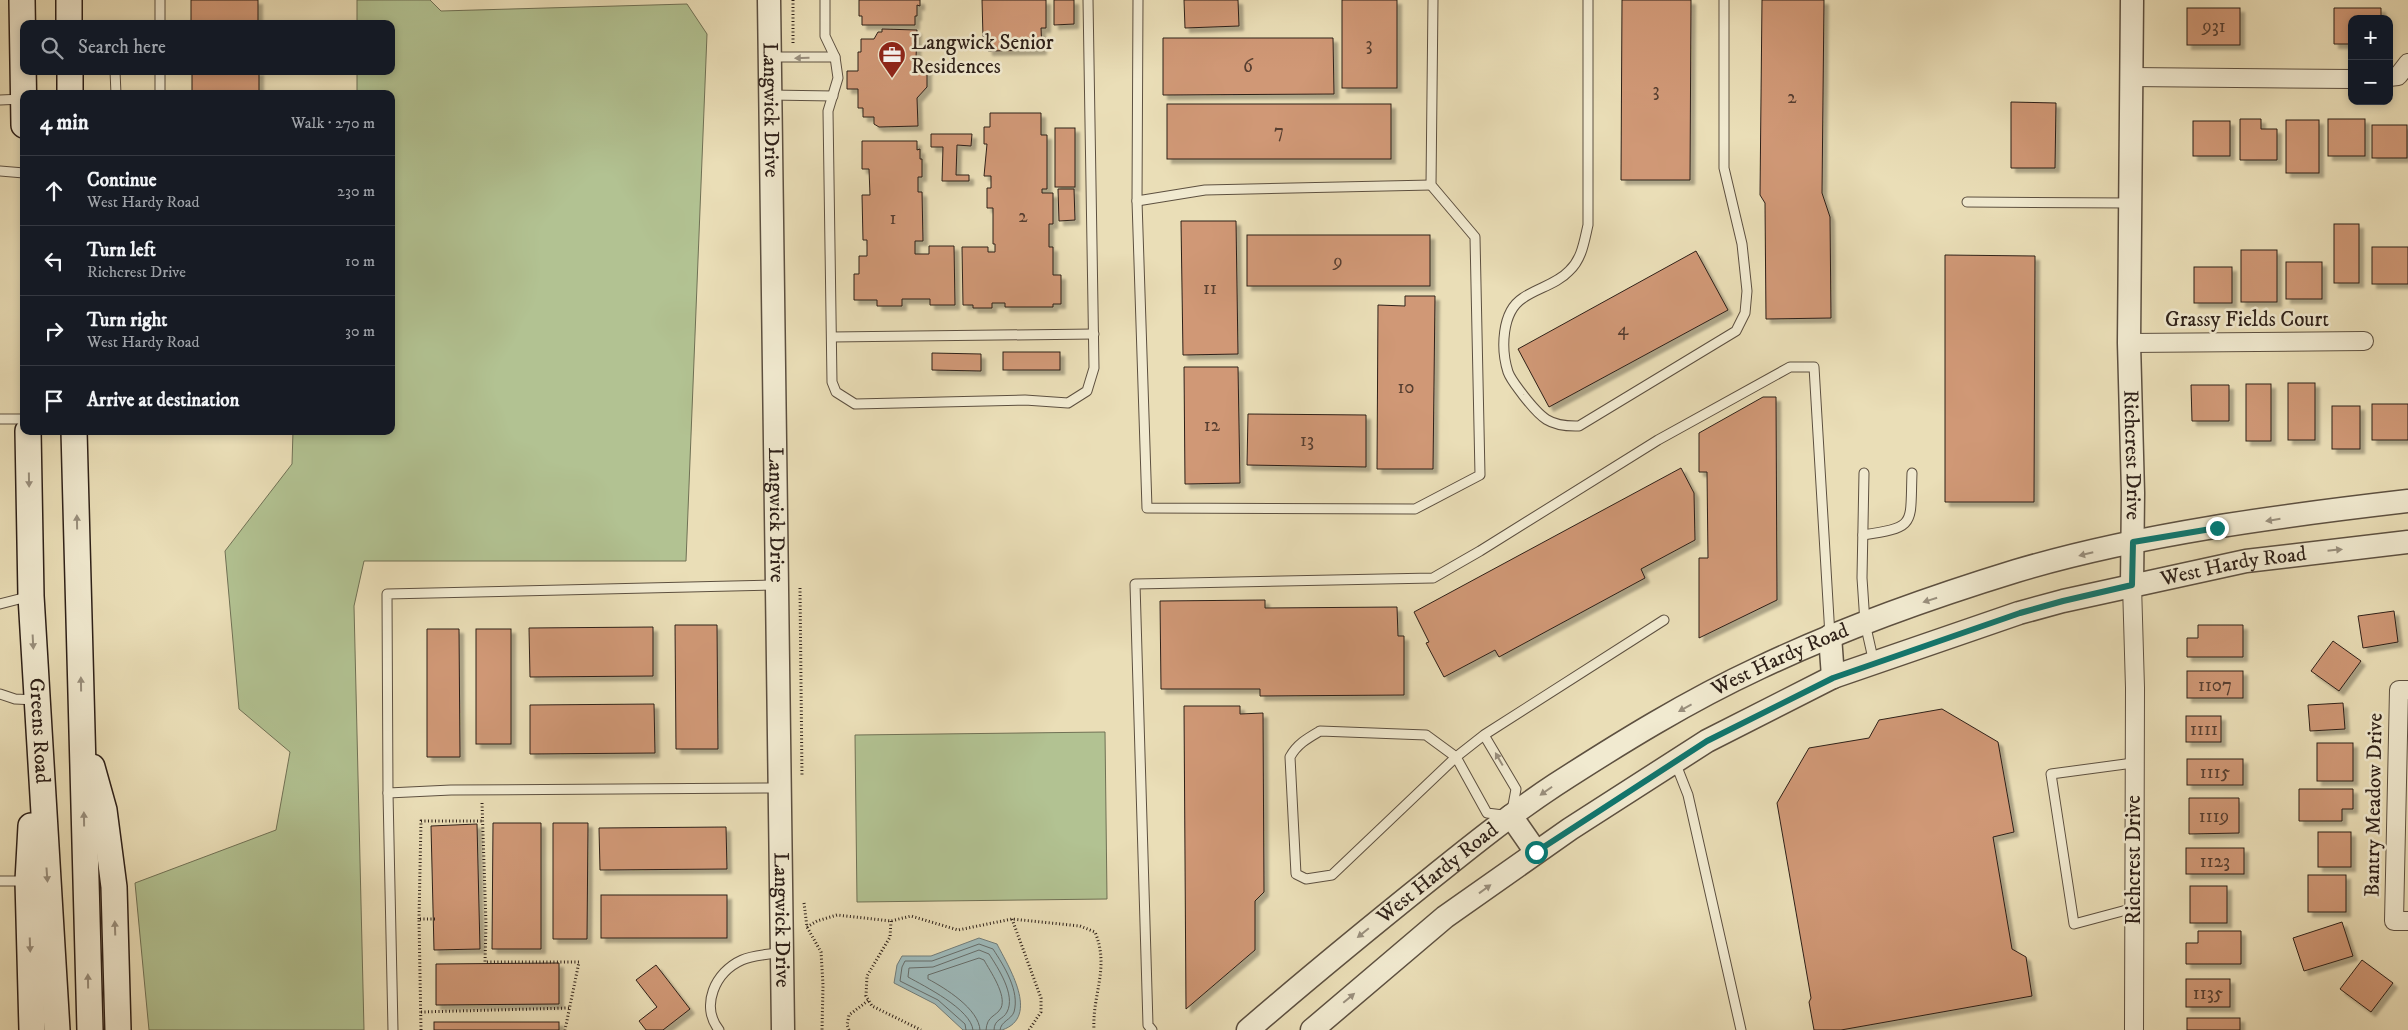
<!DOCTYPE html>
<html lang="en">
<head>
<meta charset="utf-8">
<style>
  body { margin:0; font-family:"IM FELL DW Pica",serif; background:#20242c; color:#f1f3f6 }
  .controls { position:absolute; right:15px; top:15px; display:grid; overflow:hidden; border-radius:10px; box-shadow:0 2px 8px #0003 }
  .controls button { width:45px; height:45px; display:grid; place-items:center; padding:0; border:0; border-bottom:1px solid #363941; background:#171b24; color:#f1f3f6; font:25px sans-serif }
  .stop { position:absolute; width:15px; height:15px; margin:-11px; border:4px solid #0f766e; border-radius:50%; background:#fff }
  .stop.end { background:#0f766e; border-color:#fff; box-shadow:0 1px 5px #0008 }
  .list { margin:0; padding:0; list-style:none }
  h2 { display:flex; justify-content:space-between; align-items:center; height:65px; margin:0; padding:0 20px; font-size:21px }
  h2 small { font-size:16px; font-weight:400; color:#9ea1a6 }
  .list li { display:grid; grid-template-columns:32px 1fr auto; gap:15px; align-items:center; box-sizing:border-box; height:70px; padding:0 20px; border-top:1px solid #363941 }
  .list b { display:block; font-size:19px; white-space:nowrap }
  .list p { margin:0; font-size:16px; white-space:nowrap; color:#9ea1a6 }
  .list em { font-size:16px; font-style:normal; color:#9ea1a6 }
  .icon { flex:none; width:28px; height:28px; fill:none; stroke:currentColor; stroke-width:2; stroke-linecap:round; stroke-linejoin:round }
  .map { position:relative; flex:none; width:2408px; height:1030px; overflow:hidden }
  .search { position:absolute; background:#171b24; box-shadow:0 2px 8px #0003; left:20px; top:20px; width:375px; height:55px; display:flex; align-items:center; gap:12px; box-sizing:border-box; padding:0 18px; border-radius:10px; color:#9ea1a6; font-size:19px }
  .panel { position:absolute; background:#171b24; box-shadow:0 2px 8px #0003; left:20px; top:90px; width:375px; height:345px; border-radius:10px }
  .map>svg:first-child { display:block }
  .green { fill:#b2c292; stroke:#707155 }
  .water { fill:#9db9ba; stroke:#717c79 }
  .lines { fill:none; stroke-linecap:round; stroke-linejoin:round }
  .shore { stroke:#666c69; stroke-width:1 }
  .building { fill:#d09876; stroke:#2e2018; filter:url(#shadow) }
  .service-casing { stroke:#5d5040; stroke-width:11 }
  .minor-casing { stroke:#5d5040; stroke-width:20 }
  .tertiary-casing { stroke:#5d5040; stroke-width:25 }
  .secondary-casing { stroke:#2e2018; stroke-width:28 }
  .path { stroke:#2e2018; stroke-width:3; stroke-dasharray:1 2.5; stroke-linecap:butt }
  .service { stroke:#f1ead0; stroke-width:9 }
  .minor { stroke:#f1ead0; stroke-width:18 }
  .tertiary { stroke:#f1ead0; stroke-width:22 }
  .secondary { stroke:#f1ead0; stroke-width:25 }
  .oneway { fill:#998f7d }
  .route { stroke:#0f766e; stroke-width:6 }
  .labels { text-anchor:middle; dominant-baseline:central; stroke-width:5; stroke-linejoin:round; paint-order:stroke }
  .number-label { font-size:19px; fill:#563e30 }
  .poi-label { font-size:21px; fill:#2e2018; stroke:#f1ead0; text-anchor:start }
  .street-label { font-size:21px; fill:#2e2018; stroke:#f1ead0 }
</style>
</head>
<body>
<div class="map">
<svg width="2408" height="1030" viewBox="0 0 2408 1030">
  <defs>
    <filter id="shadow"><feDropShadow dx="4.5" dy="4.5" stdDeviation="1" flood-color="#0004"/></filter>
  </defs>
  <rect width="100%" height="100%" fill="#eadeb7"/>
  <filter id="stains"><feTurbulence type="fractalNoise" baseFrequency=".004" numOctaves="4"/><feColorMatrix values="0 0 0 0 .2 0 0 0 0 .09 0 0 0 0 .02 0 0 0 .5 -.17"/></filter>
  <radialGradient id="worn" r=".72"><stop offset=".6" stop-color="#630" stop-opacity="0"/><stop offset="1" stop-color="#630" stop-opacity=".3"/></radialGradient>
  <g class="green">
    <path d="M357,0h73l11,11 246,-7 20,30 -21,527h-322l-10,45 10,424h-215l-14,-147 141,-53 14,-78 -51,-43 -14,-158 67,-87 1,-33h98v-337h-34v-23h34v-47h-34z"/>
    <path d="M1105,732l2,167 -250,3 -2,-167z"/>
  </g>
  <path class="water" d="M979,938l18,6c11,22 44,73 5,86 -10,0 -28,0 -39,0l-28,-26 -41,-21 3,-18 5,-9h29z"/>
  <g class="lines">
    <g class="shore">
      <path d="M966,1030l-1,-6 -27,-24 -38,-19 2,-14 3,-6h27l47,-17 14,5c11,17 27,42 21,63 -3,8 -13,9 -14,18"/>
      <path d="M973,1030c-2,-21 -49,-44 -65,-53l1,-9 24,-1 46,-17 10,4c9,14 27,41 18,58 -4,8 -13,7 -13,18"/>
      <path d="M980,1030c-1,-21 -35,-42 -52,-51v-4l51,-17 5,2c6,11 23,35 17,48 -5,9 -14,7 -15,22"/>
    </g>
  </g>
  <g class="building">
    <rect x="191" y="0" width="67" height="24"/>
    <path d="M859,0h61v6l-3,-1v11h-2v9h-53v-9h-3z"/>
    <path d="M982,0h64v28h-5l1,22 -54,1 -1,-14h-4z"/>
    <path d="M1054,0h20v24l-20,1z"/>
    <path d="M1184,0h54l1,26 -54,2z"/>
    <rect x="1342" y="0" width="55" height="88"/>
    <path d="M1622,0h69l-1,180h-69z"/>
    <path d="M1762,0h62l-2,193 8,24 1,101 -65,1 -1,-116 -5,-8z"/>
    <rect x="2187" y="8" width="53" height="37"/>
    <path d="M2334,8h47v11h-29v25h-18z"/>
    <path d="M882,29l35,1 -1,29 11,8v20l-10,11 1,28 -39,1 -5,-3v-7h-11v-9h-5v-19h-11v-18h11v-19h3v-13h13l4,-7h4z"/>
    <path d="M1163,38h170l1,56 -171,1z"/>
    <rect x="192" y="71" width="67" height="21"/>
    <path d="M2011,102l45,1 -1,65h-44z"/>
    <rect x="1167" y="104" width="224" height="55"/>
    <path d="M990,113h51v22h6v54h-5v4h11v31h-4v23h4v28h8v29h-8v3h-48v-4h-13v5h-19v-3h-10l-1,-58h26v5h7v-8h-2v-36h-6v-20h4v-12h-7l3,-32h-3v-17h6z"/>
    <path d="M2240,119h21v10h16v31h-37z"/>
    <rect x="2328" y="119" width="37" height="37"/>
    <rect x="2286" y="120" width="33" height="53"/>
    <rect x="2193" y="121" width="37" height="35"/>
    <rect x="2372" y="125" width="35" height="33"/>
    <rect x="1055" y="128" width="20" height="59"/>
    <path d="M931,134h41l-1,12 -14,-1 -1,30h13v6h-27l1,-34h-12z"/>
    <path d="M862,141h55v9l3,-1v10h2v18h-4v15h4l1,49h-8v13h14v-8h25l1,59h-25v-6h-28v7h-25v-6h-23v-26h5v-18h8v-16h-4l-1,-45h8l-1,-26h-7z"/>
    <path d="M1058,189h16l1,31 -16,1z"/>
    <path d="M1181,221h55l2,133 -55,1z"/>
    <rect x="2334" y="224" width="25" height="59"/>
    <rect x="1247" y="235" width="183" height="51"/>
    <rect x="2372" y="247" width="36" height="37"/>
    <rect x="2241" y="250" width="36" height="52"/>
    <path d="M1696,251l32,59 -179,97 -31,-58z"/>
    <path d="M1945,255l90,1 -1,246h-89z"/>
    <rect x="2286" y="262" width="36" height="37"/>
    <rect x="2194" y="267" width="38" height="36"/>
    <path d="M1405,296h30l-2,173h-56l1,-164 27,1z"/>
    <rect x="1003" y="352" width="57" height="18"/>
    <path d="M932,353l49,1v17l-49,-1z"/>
    <path d="M1184,367h54l2,116 -55,1z"/>
    <rect x="2288" y="383" width="27" height="57"/>
    <rect x="2246" y="384" width="25" height="57"/>
    <path d="M2191,385h38v36h-37z"/>
    <path d="M1763,397h13l1,203 -78,38v-80h9l-1,-86h-8v-39z"/>
    <rect x="2372" y="404" width="36" height="36"/>
    <rect x="2332" y="406" width="28" height="43"/>
    <path d="M1248,414l118,1v52l-119,-2z"/>
    <path d="M1681,468l13,25 1,47 -54,29 4,9 -146,79 -4,-7 -51,27 -18,-34 3,-1 -15,-30z"/>
    <path d="M1265,600v8l132,-1 1,29h6v59l-144,1v-7h-99l-1,-88z"/>
    <path d="M2394,611l4,31 -35,6 -5,-32z"/>
    <path d="M675,625h42l1,124h-42z"/>
    <path d="M2198,625h45v32h-56v-19h11z"/>
    <path d="M653,627v49l-123,1 -1,-49z"/>
    <path d="M427,629h32l1,128h-33z"/>
    <rect x="476" y="629" width="35" height="115"/>
    <path d="M2333,641l28,20 -22,30 -28,-20z"/>
    <rect x="2187" y="671" width="56" height="27"/>
    <path d="M2343,703l2,26 -35,2 -2,-26z"/>
    <path d="M654,704l1,49 -125,1v-49z"/>
    <path d="M1184,706h56v8l23,-1 1,179 -9,9v49l-69,59z"/>
    <path d="M1942,709l56,33 16,90 -21,5 19,112 14,8 6,39 -191,34h-27l-5,-28 2,-4 -34,-195 32,-55 60,-10 10,-18z"/>
    <rect x="2186" y="716" width="35" height="26"/>
    <rect x="2317" y="743" width="36" height="38"/>
    <rect x="2187" y="759" width="56" height="26"/>
    <path d="M2299,789h54v20h-11v12h-43z"/>
    <path d="M2189,798h50v35l-50,1z"/>
    <path d="M493,823h48v126h-49z"/>
    <path d="M553,823h35l-1,116h-34z"/>
    <path d="M477,824l3,125 -46,1 -3,-124z"/>
    <path d="M726,827l1,42 -127,1 -1,-42z"/>
    <rect x="2318" y="832" width="33" height="35"/>
    <rect x="2186" y="848" width="58" height="26"/>
    <rect x="2308" y="875" width="38" height="37"/>
    <rect x="2190" y="886" width="37" height="37"/>
    <rect x="601" y="895" width="126" height="43"/>
    <path d="M2342,922l11,34 -49,15 -11,-33z"/>
    <path d="M2198,931h43v33h-55v-21h12z"/>
    <path d="M2362,960l31,23 -22,29 -31,-23z"/>
    <path d="M559,963v41l-123,1v-41z"/>
    <path d="M656,965l34,44 -27,21h-17l-7,-9 18,-14 -21,-27z"/>
    <rect x="2186" y="979" width="44" height="28"/>
    <rect x="2187" y="1018" width="53" height="12"/>
    <rect x="434" y="1022" width="125" height="8"/>
  </g>
  <g class="lines">
    <defs>
      <g id="service">
        <path d="M825,0v36l10,21 3,21 -10,33 4,271 4,10 19,12 170,-4 43,3 19,-12 7,-23 -6,-368"/>
        <path d="M1138,0l-1,201 10,307 268,1 65,-34 -5,-238 -44,-52 2,-185"/>
        <path d="M1588,0v225c-4,17 -6,34 -19,46 -12,13 -32,17 -46,27 -22,14 -22,52 -15,74 3,8 10,16 15,23 18,23 26,32 56,31l157,-95 9,-18 2,-22 -5,-47 -18,-76v-168"/>
        <path d="M160,24v-24"/>
        <path d="M770,57h65"/>
        <path d="M115,71l1,23"/>
        <path d="M160,94v-23"/>
        <path d="M770,95l63,1"/>
        <path d="M0,100l23,-1"/>
        <path d="M0,171l24,2"/>
        <path d="M1137,201l68,-11 226,-5"/>
        <path d="M1967,202l162,1"/>
        <path d="M832,337l262,-3"/>
        <path d="M0,419h24"/>
        <path d="M1864,473l-2,105 3,45 9,40"/>
        <path d="M1863,535c54,-8 47,-10 49,-62"/>
        <path d="M0,604l31,-8"/>
        <path d="M0,694l15,5 21,1"/>
        <path d="M1484,735l32,54 -5,27 -24,-3 -31,-56 -30,-22 -106,-4c-12,7 -23,13 -30,26l6,117 10,5 26,-4 124,-118 28,-22 180,-115"/>
        <path d="M1675,762l13,33 53,235"/>
        <path d="M2133,763l-82,11 23,150 60,-16"/>
        <path d="M388,793l63,-3 329,-2"/>
        <path d="M0,881h27"/>
        <path d="M393,1030l-5,-237 -1,-199 391,-9"/>
        <path d="M719,1030c-19,-24 -4,-58 23,-70 11,-5 26,-5 38,-8"/>
        <path d="M1152,1030l-4,-5 -13,-441 298,-6 47,-27 178,-111 132,-73h24l16,269"/>
      </g>
      <g id="minor">
        <path d="M2131,77l221,2"/>
        <path d="M2389,77l9,-1 10,-13"/>
        <path d="M2129,343l235,-2"/>
        <path d="M2132,585l3,103 -1,342"/>
        <path d="M2408,690h-9l-5,231h14"/>
      </g>
      <g id="tertiary">
        <path id="s1" d="M769,0l14,1030"/>
        <path id="s2" d="M2132,0l-3,343 4,150 -1,92"/>
        <path d="M1830,636l3,41"/>
        <path d="M1511,816l25,36"/>
        <path id="s3" d="M1248,1030c59,-51 120,-101 181,-150 41,-33 82,-66 126,-95 65,-42 133,-84 204,-117 82,-39 169,-70 257,-97 124,-37 263,-55 392,-70"/>
        <path id="s4" d="M1312,1030l133,-113 125,-88 137,-88 126,-64 186,-64 44,-12 183,-40 162,-19"/>
      </g>
      <g id="secondary">
        <path d="M22,0l2,125"/>
        <path d="M69,0v24"/>
        <path d="M70,71v23"/>
        <path id="s5" d="M28,431l3,165 26,434"/>
        <path d="M74,431l16,599"/>
        <path d="M92,767l12,43 10,77 4,143"/>
        <path d="M31,826l-3,55 4,149"/>
      </g>
    </defs>
    <use href="#service" class="service-casing"/>
    <use href="#minor" class="minor-casing"/>
    <use href="#tertiary" class="tertiary-casing"/>
    <use href="#secondary" class="secondary-casing"/>
    <g class="path">
      <path d="M793,0v44"/>
      <path d="M800,588l2,189"/>
      <path d="M482,803l4,121 -1,38h94l-14,68"/>
      <path d="M804,903l3,24 14,25 2,33 -1,45"/>
      <path d="M419,919l2,-98h62"/>
      <path d="M1012,919l29,79v14l-12,18"/>
      <path d="M891,921l-1,16 -23,39 -1,20 6,10 49,24"/>
      <path d="M807,927l10,-6 20,-6 54,6 20,-5 47,14 54,-11 68,7 15,6c15,36 -3,62 -1,98"/>
      <path d="M421,1012l148,-4"/>
      <path d="M421,1030l-2,-111h16"/>
      <path d="M849,1030l-2,-5 2,-10 20,-15"/>
    </g>
    <use href="#service" class="service"/>
    <use href="#minor" class="minor"/>
    <use href="#tertiary" class="tertiary"/>
    <use href="#secondary" class="secondary"/>
  </g>
  <defs><path id="oneway-solid" d="M-6-.8H1V-3.2L6.5 0L1 3.2V.8H-6Z" transform="scale(1.25)"/></defs>
  <g class="oneway">
    <use href="#oneway-solid" transform="translate(802 58) rotate(179)"/>
    <use href="#oneway-solid" transform="translate(29 480) rotate(89)"/>
    <use href="#oneway-solid" transform="translate(2273 520) rotate(171)"/>
    <use href="#oneway-solid" transform="translate(77 522) rotate(-91)"/>
    <use href="#oneway-solid" transform="translate(2335 550) rotate(-6)"/>
    <use href="#oneway-solid" transform="translate(2086 554) rotate(166)"/>
    <use href="#oneway-solid" transform="translate(1930 600) rotate(162)"/>
    <use href="#oneway-solid" transform="translate(33 642) rotate(87)"/>
    <use href="#oneway-solid" transform="translate(81 684) rotate(-91)"/>
    <use href="#oneway-solid" transform="translate(1685 708) rotate(151)"/>
    <use href="#oneway-solid" transform="translate(1499 759) rotate(-120)"/>
    <use href="#oneway-solid" transform="translate(1546 791) rotate(145)"/>
    <use href="#oneway-solid" transform="translate(84 819) rotate(-91)"/>
    <use href="#oneway-solid" transform="translate(47 875) rotate(86)"/>
    <use href="#oneway-solid" transform="translate(1485 889) rotate(-36)"/>
    <use href="#oneway-solid" transform="translate(115 928) rotate(-92)"/>
    <use href="#oneway-solid" transform="translate(1363 933) rotate(141)"/>
    <use href="#oneway-solid" transform="translate(30 945) rotate(88)"/>
    <use href="#oneway-solid" transform="translate(88 981) rotate(-91)"/>
    <use href="#oneway-solid" transform="translate(1349 998) rotate(-40)"/>
  </g>
  <g class="lines">
    <path class="route" d="M1536,852l171,-111 126,-63 187,-65 43,-12 69,-16 1,-43 84,-14"/>
  </g>
  <defs>
    <symbol id="office-pin" viewBox="-11 -11 22 30"><path d="M0 17L-7.5 6A9.5 9.5 0 1 1 7.5 6Z" fill="#8f2418" stroke="#f1ead0"/><path d="M-6-3h4V-5.5h4V-3h4V5H-6ZM-1-4.5V-3h2v-1.5ZM-6 0V1H6V0Z" fill="#fff"/></symbol>
  </defs>
  <g fill-rule="evenodd">
    <use href="#office-pin" x="876" y="39" width="32" height="43"/>
  </g>
  <g class="labels">
    <g class="number-label">
      <text x="2214" y="26">931</text>
      <text x="1369" y="44">3</text>
      <text x="1248" y="66">6</text>
      <text x="1656" y="90">3</text>
      <text x="1792" y="97">2</text>
      <text x="1279" y="131">7</text>
      <text x="1023" y="216">2</text>
      <text x="893" y="218">1</text>
      <text x="1338" y="261">9</text>
      <text x="1210" y="288">11</text>
      <text x="1623" y="329">4</text>
      <text x="1406" y="387">10</text>
      <text x="1212" y="425">12</text>
      <text x="1307" y="440">13</text>
      <text x="2215" y="685">1107</text>
      <text x="2204" y="729">1111</text>
      <text x="2215" y="772">1115</text>
      <text x="2214" y="816">1119</text>
      <text x="2215" y="861">1123</text>
      <text x="2208" y="993">1135</text>
    </g>
    <g class="poi-label">
      <text x="911" y="43">Langwick Senior<tspan x="911" dy="24">Residences</tspan></text>
    </g>
    <g class="street-label">
      <text stroke="none"><textPath href="#s1" startOffset="110">Langwick Drive</textPath></text>
      <text x="2247" y="320">Grassy Fields Court</text>
      <text stroke="none"><textPath href="#s2" startOffset="455">Richcrest Drive</textPath></text>
      <text stroke="none"><textPath href="#s1" startOffset="515">Langwick Drive</textPath></text>
      <text stroke="none"><textPath href="#s4" startOffset="1048">West Hardy Road</textPath></text>
      <text stroke="none"><textPath href="#s3" startOffset="651">West Hardy Road</textPath></text>
      <text stroke="none"><textPath href="#s5" startOffset="300">Greens Road</textPath></text>
      <text transform="translate(2374 805) rotate(-89)">Bantry Meadow Drive</text>
      <text transform="translate(2134 860) rotate(-90)">Richcrest Drive</text>
      <text stroke="none"><textPath href="#s3" startOffset="246">West Hardy Road</textPath></text>
      <text stroke="none"><textPath href="#s1" startOffset="920">Langwick Drive</textPath></text>
    </g>
  </g>
  <rect width="100%" height="100%" filter="url(#stains)"/>
  <rect width="100%" height="100%" fill="url(#worn)"/>
</svg>
<div class="controls">
<button>+</button>
<button>−</button>
</div>
<div class="stop" style="left:1536px;top:852px"></div>
<div class="stop end" style="left:2217px;top:528px"></div>
<div class="search"><svg class="icon" aria-label="search" viewBox="0 0 24 24"><circle cx="10" cy="10" r="6"/><path d="M15 15l6 6"/></svg>Search here</div>
<section class="panel">
<h2>4 min<small>Walk · 270 m</small></h2>
<ul class="list">
<li><svg class="icon" aria-label="ahead" viewBox="0 0 24 24"><path d="M12 20V5M6 11l6-6 6 6"/></svg><div><b>Continue</b><p>West Hardy Road</p></div><em>230 m</em></li>
<li><svg class="icon" aria-label="left" viewBox="0 0 24 24"><path d="M17 20v-9H6M10 6l-5 5 5 5"/></svg><div><b>Turn left</b><p>Richcrest Drive</p></div><em>10 m</em></li>
<li><svg class="icon" aria-label="right" viewBox="0 0 24 24"><path d="M7 20v-9h11M14 6l5 5-5 5"/></svg><div><b>Turn right</b><p>West Hardy Road</p></div><em>30 m</em></li>
<li><svg class="icon" aria-label="arrive" viewBox="0 0 24 24"><path d="M6 21V4h12l-3 4 3 4H6"/></svg><div><b>Arrive at destination</b></div></li>
</ul>
</section>
</div>
</body>
</html>
